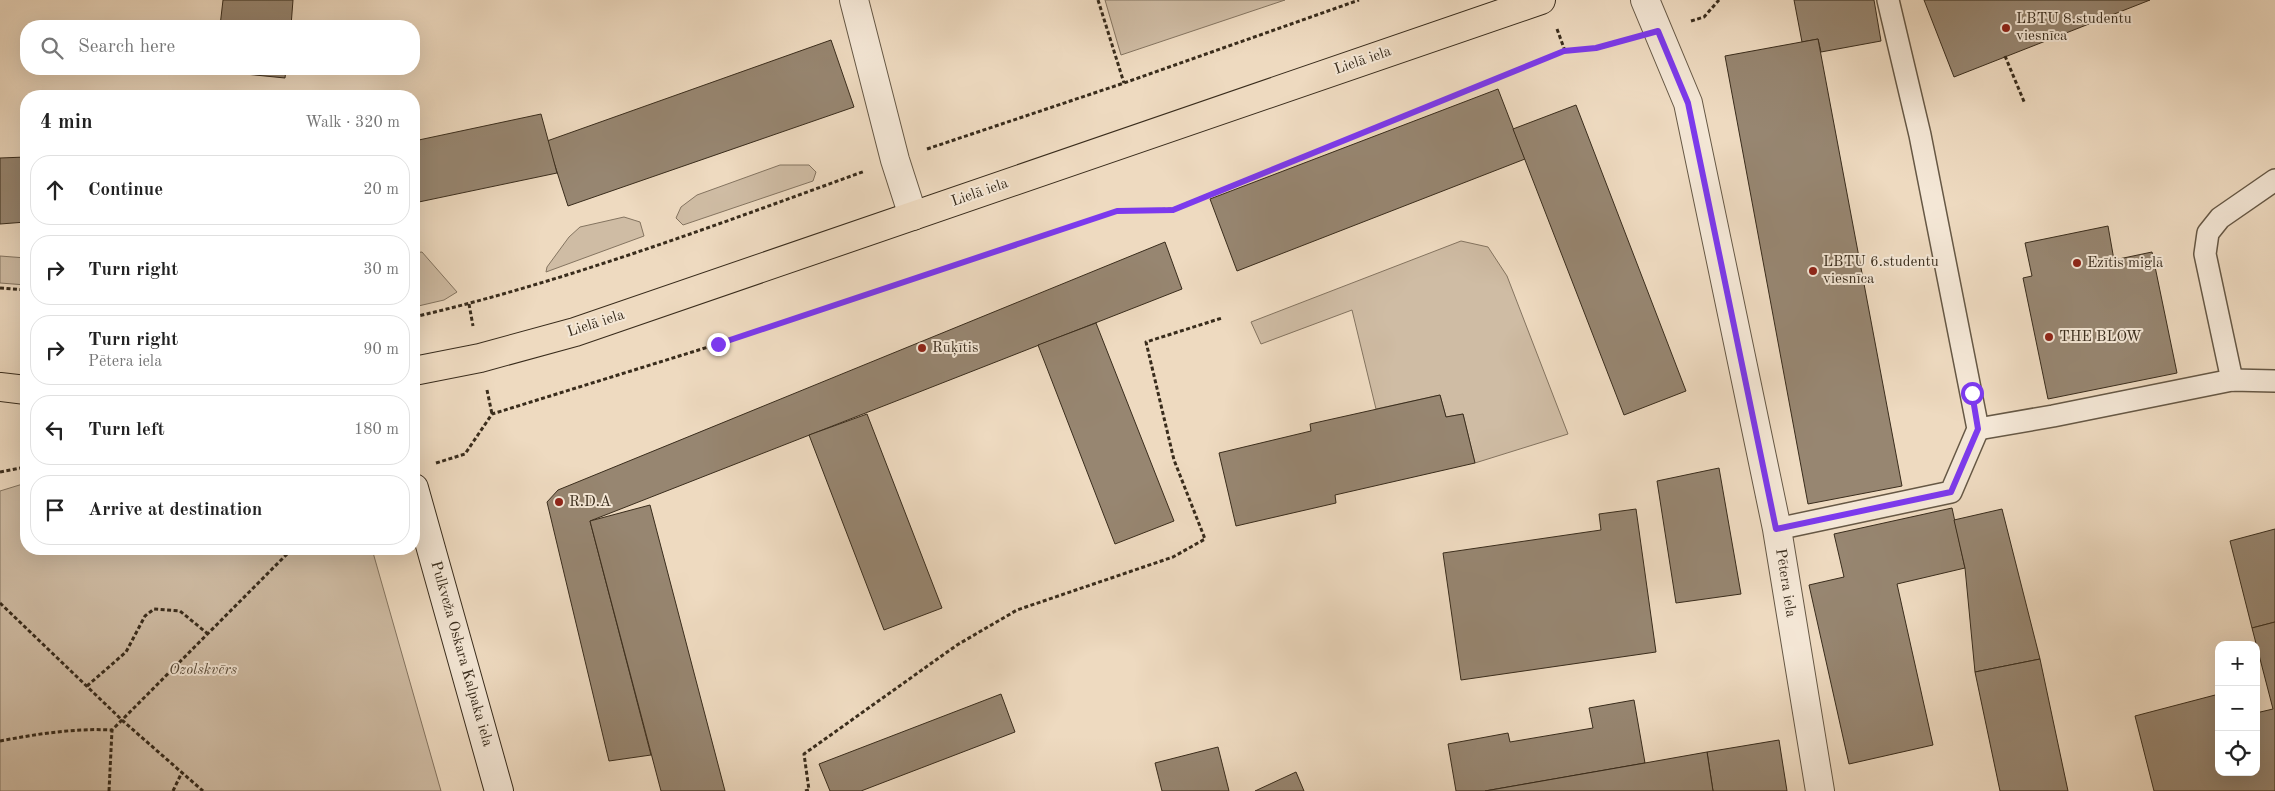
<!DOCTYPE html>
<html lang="en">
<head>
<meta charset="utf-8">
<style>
  body { margin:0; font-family:"Old Standard TT",serif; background:#f2f2f2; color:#222 }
  .controls { position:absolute; right:15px; bottom:15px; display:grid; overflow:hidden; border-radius:10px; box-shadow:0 5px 20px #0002 }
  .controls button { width:45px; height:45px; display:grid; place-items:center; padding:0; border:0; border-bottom:1px solid #e0e0e0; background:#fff; color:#222; font:25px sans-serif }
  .stop { position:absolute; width:15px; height:15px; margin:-11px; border:4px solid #7c3aed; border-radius:50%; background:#fff }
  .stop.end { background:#7c3aed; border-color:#fff; box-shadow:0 1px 5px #0008 }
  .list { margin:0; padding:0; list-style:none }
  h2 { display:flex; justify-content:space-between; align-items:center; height:65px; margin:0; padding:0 20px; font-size:21px }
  h2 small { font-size:16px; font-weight:400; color:#767676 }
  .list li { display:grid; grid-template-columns:32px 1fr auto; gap:15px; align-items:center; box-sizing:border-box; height:70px; margin:0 10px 10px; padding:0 10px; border:1px solid #e0e0e0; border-radius:20px }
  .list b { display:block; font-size:19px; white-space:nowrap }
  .list p { margin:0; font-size:16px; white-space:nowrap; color:#767676 }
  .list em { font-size:16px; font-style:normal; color:#767676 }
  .icon { flex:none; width:28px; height:28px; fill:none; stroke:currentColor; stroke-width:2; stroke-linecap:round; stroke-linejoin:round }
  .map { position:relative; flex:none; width:2275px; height:791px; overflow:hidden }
  .search { position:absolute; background:#fff; box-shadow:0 5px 20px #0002; left:20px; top:20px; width:400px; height:55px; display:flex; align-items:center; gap:12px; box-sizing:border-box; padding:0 18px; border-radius:20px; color:#767676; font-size:19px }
  .panel { position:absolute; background:#fff; box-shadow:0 5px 20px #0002; left:20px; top:90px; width:400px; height:465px; border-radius:20px }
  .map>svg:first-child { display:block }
  .green { fill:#cfbca4; stroke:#847460 }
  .building { fill:#978671; stroke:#392c1c }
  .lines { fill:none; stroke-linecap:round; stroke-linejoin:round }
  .lane-casing { stroke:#665845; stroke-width:24 }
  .street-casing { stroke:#665845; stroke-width:30 }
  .secondary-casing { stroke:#392c1c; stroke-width:30 }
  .primary-casing { stroke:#392c1c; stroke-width:30 }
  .path { stroke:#392c1c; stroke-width:3; stroke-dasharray:4 2.5; stroke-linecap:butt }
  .lane { stroke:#f4e7d6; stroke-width:21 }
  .street { stroke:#f4e7d6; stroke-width:28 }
  .secondary { stroke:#f4e7d6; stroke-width:28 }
  .primary { stroke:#eedac0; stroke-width:28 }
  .route { stroke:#7c3aed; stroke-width:6 }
  .poi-dot { fill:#8f2418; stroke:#f4e7d6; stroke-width:2 }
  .labels { text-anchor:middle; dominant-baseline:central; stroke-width:4; stroke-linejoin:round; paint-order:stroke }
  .poi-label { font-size:15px; fill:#392c1c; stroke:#f4e7d6; text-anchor:start }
  .street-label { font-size:15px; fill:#392c1c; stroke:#f4e7d6 }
  .park-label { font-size:15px; font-style:italic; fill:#574937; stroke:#f4e7d6 }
</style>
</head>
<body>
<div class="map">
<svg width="2275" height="791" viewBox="0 0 2275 791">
  <rect width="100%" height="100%" fill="#eedac0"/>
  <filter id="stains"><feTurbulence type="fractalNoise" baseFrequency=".004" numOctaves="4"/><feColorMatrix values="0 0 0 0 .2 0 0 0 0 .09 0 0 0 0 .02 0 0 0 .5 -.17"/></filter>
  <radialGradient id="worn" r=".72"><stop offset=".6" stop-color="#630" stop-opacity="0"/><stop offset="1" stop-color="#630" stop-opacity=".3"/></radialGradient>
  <g class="green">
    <path d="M1105,0h180l-164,55z"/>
    <path d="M780,165h29l7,7 -3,9 -130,44 -7,-7 5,-11 16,-12z"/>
    <path d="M624,217l16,5 4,14 -98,36 1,-5 22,-30 11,-10z"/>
    <path d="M1461,241l27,6 19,29 61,158 -93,29 -12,-49 -17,3 -6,-22 -64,14 -24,-99 -91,34 -10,-22z"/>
    <path d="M422,252l35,40 -13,8 -30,7v-54z"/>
    <path d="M0,256l26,2v27l-26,-2z"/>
    <path d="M26,483v66h346l69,242h-441v-300z"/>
  </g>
  <g class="building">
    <path d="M223,0h70l-2,26h-71z"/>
    <path d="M1794,0h80l7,41 -60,11 -3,-13 -16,3z"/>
    <path d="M1924,0h226l-196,77z"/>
    <path d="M1818,39l84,447 -94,18 -83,-448z"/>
    <path d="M831,40l23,67 -286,99 -21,-65z"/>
    <path d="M215,69h71l-1,9 -70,-7z"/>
    <path d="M1498,89l27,70 -288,112 -27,-72z"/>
    <path d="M1576,105l110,286 -62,24 -111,-286z"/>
    <path d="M541,114l16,59 -143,30v-62z"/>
    <path d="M26,157v65l-26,2v-66z"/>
    <path d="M2108,226l6,34 38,-8 25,121 -129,26 -25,-121 9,-2 -7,-33z"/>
    <path d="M1165,242l17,47 -592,232 61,234 -42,6 -62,-259 11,-12z"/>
    <path d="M1096,323l78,198 -59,23 -77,-199z"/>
    <path d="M1440,395l6,22 17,-3 12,49 -140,32 1,8 -100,23 -17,-73 92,-22 -1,-7z"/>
    <path d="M867,414l75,194 -58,22 -75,-195z"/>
    <path d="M1719,468l22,126 -65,9 -19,-122z"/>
    <path d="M650,505l75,286h-64l-71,-270z"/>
    <path d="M1952,508l13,60 -68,16 36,161 -84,19 -40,-179 35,-8 -10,-43z"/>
    <path d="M1636,509l20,143 -195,28 -18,-127 158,-23 -2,-16z"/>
    <path d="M2002,509l38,150 -65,13 -10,-104 -11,-48z"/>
    <path d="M2275,529v93l-23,6 -22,-87z"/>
    <path d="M2275,622v169h-121l-19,-75 84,-22v78h37v-59l17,-4 -21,-81z"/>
    <path d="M2040,659l28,132h-68l-25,-119z"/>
    <path d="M1001,694l14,38 -154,59h-31l-11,-27z"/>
    <path d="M1634,700l11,63 -160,28h-29l-8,-47 60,-11 2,9 83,-14 -4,-20z"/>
    <path d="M1779,740l8,51h-74l-6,-39z"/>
    <path d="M1218,747l11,44h-67l-7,-28z"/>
    <path d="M1707,752l6,39h-228l160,-28z"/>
    <path d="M1296,772l8,19h-49z"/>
  </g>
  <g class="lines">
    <defs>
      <g id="lane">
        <path d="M2232,380l-27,-126 3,-21 12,-15 55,-38"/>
        <path d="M1978,429l75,-13 179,-36 43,1"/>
        <path d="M1777,529l174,-37 27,-63 -58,-294 -32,-135"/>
      </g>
      <g id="street">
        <path d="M854,0l41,160 18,56"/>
        <path d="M1645,0l43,103 89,426 43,262"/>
      </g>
      <path id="secondary" d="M414,488l85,303"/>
      <g id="primary">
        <path d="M414,371l66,-13 95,-26 966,-332"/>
        <path d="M0,387l26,3"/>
      </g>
    </defs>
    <use href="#lane" class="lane-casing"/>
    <use href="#street" class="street-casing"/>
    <use href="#secondary" class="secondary-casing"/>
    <use href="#primary" class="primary-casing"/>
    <g class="path">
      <path d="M1098,0l26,83"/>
      <path d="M1691,21l13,-4 15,-17"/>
      <path d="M1557,29l8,22"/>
      <path d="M2005,56l20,48"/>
      <path d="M927,149l197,-66 235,-83"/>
      <path d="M0,288l26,2"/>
      <path d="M469,304l4,22"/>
      <path d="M414,317c154,-36 302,-92 451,-146"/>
      <path d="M487,390l5,24"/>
      <path d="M436,463l29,-9 27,-40 226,-70 399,-133 56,-2 392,-158 31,-3 29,-8"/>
      <path d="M0,472l26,-5"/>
      <path d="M0,603l123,118 80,70"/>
      <path d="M87,686l39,-34 19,-36 9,-7 26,2 28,23"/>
      <path d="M0,741c37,-7 74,-13 112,-11"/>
      <path d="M109,791l3,-61 180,-181"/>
      <path d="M173,791l9,-19"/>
      <path d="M805,791l4,-1 -5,-36 153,-109 60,-35 156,-53 32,-18 -31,-79 -28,-118 76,-24"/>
    </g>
    <use href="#lane" class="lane"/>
    <use href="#street" class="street"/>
    <use href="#secondary" class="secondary"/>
    <use href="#primary" class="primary"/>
  </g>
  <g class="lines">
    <path class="route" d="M718,344l399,-133 56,-1 391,-159 32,-3 62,-17 30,72 88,426 175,-37 27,-63 -6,-36"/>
  </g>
  <g class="poi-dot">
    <circle cx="2006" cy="28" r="5"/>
    <circle cx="2077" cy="263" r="5"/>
    <circle cx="1813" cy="271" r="5"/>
    <circle cx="2049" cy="337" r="5"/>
    <circle cx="922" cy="348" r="5"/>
    <circle cx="559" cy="502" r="5"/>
  </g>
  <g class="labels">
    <g class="poi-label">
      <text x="2016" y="19">LBTU 8.studentu<tspan x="2016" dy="17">viesnīca</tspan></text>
      <text x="1823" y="262">LBTU 6.studentu<tspan x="1823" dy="17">viesnīca</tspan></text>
      <text x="2087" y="263">Ezītis miglā</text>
      <text x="2059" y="337">THE BLOW</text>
      <text x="932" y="348">Rūķītis</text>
      <text x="569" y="502">R.D.A</text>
    </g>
    <g class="street-label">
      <text transform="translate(1363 61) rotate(-19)">Lielā iela</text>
      <text transform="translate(980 193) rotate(-19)">Lielā iela</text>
      <text transform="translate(596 324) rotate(-18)">Lielā iela</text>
      <text transform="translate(1785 583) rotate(81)">Pētera iela</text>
      <text transform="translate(461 654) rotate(74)">Pulkveža Oskara Kalpaka iela</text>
    </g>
    <g class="park-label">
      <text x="203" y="670">Ozolskvērs</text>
    </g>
  </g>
  <rect width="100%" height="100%" filter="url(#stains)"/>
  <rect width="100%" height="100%" fill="url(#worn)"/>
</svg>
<div class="controls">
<button>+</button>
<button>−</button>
<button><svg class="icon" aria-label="locate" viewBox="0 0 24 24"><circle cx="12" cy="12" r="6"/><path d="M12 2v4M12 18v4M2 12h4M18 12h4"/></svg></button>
</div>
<div class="stop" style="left:1972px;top:393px"></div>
<div class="stop end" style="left:718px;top:344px"></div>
<div class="search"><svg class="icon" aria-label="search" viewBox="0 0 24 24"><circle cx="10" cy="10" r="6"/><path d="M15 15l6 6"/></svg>Search here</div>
<section class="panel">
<h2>4 min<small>Walk · 320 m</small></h2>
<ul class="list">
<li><svg class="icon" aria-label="ahead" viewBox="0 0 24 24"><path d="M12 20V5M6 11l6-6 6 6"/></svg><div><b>Continue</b></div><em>20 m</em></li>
<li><svg class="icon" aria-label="right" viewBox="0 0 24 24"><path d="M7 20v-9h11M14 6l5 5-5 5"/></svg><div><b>Turn right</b></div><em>30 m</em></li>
<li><svg class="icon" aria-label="right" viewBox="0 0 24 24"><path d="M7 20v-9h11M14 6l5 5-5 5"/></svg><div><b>Turn right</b><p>Pētera iela</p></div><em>90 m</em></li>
<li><svg class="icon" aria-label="left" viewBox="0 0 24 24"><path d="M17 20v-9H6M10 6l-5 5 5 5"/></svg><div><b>Turn left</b></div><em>180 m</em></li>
<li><svg class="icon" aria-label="arrive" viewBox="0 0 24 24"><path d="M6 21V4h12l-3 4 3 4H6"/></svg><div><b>Arrive at destination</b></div></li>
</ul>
</section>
</div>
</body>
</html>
